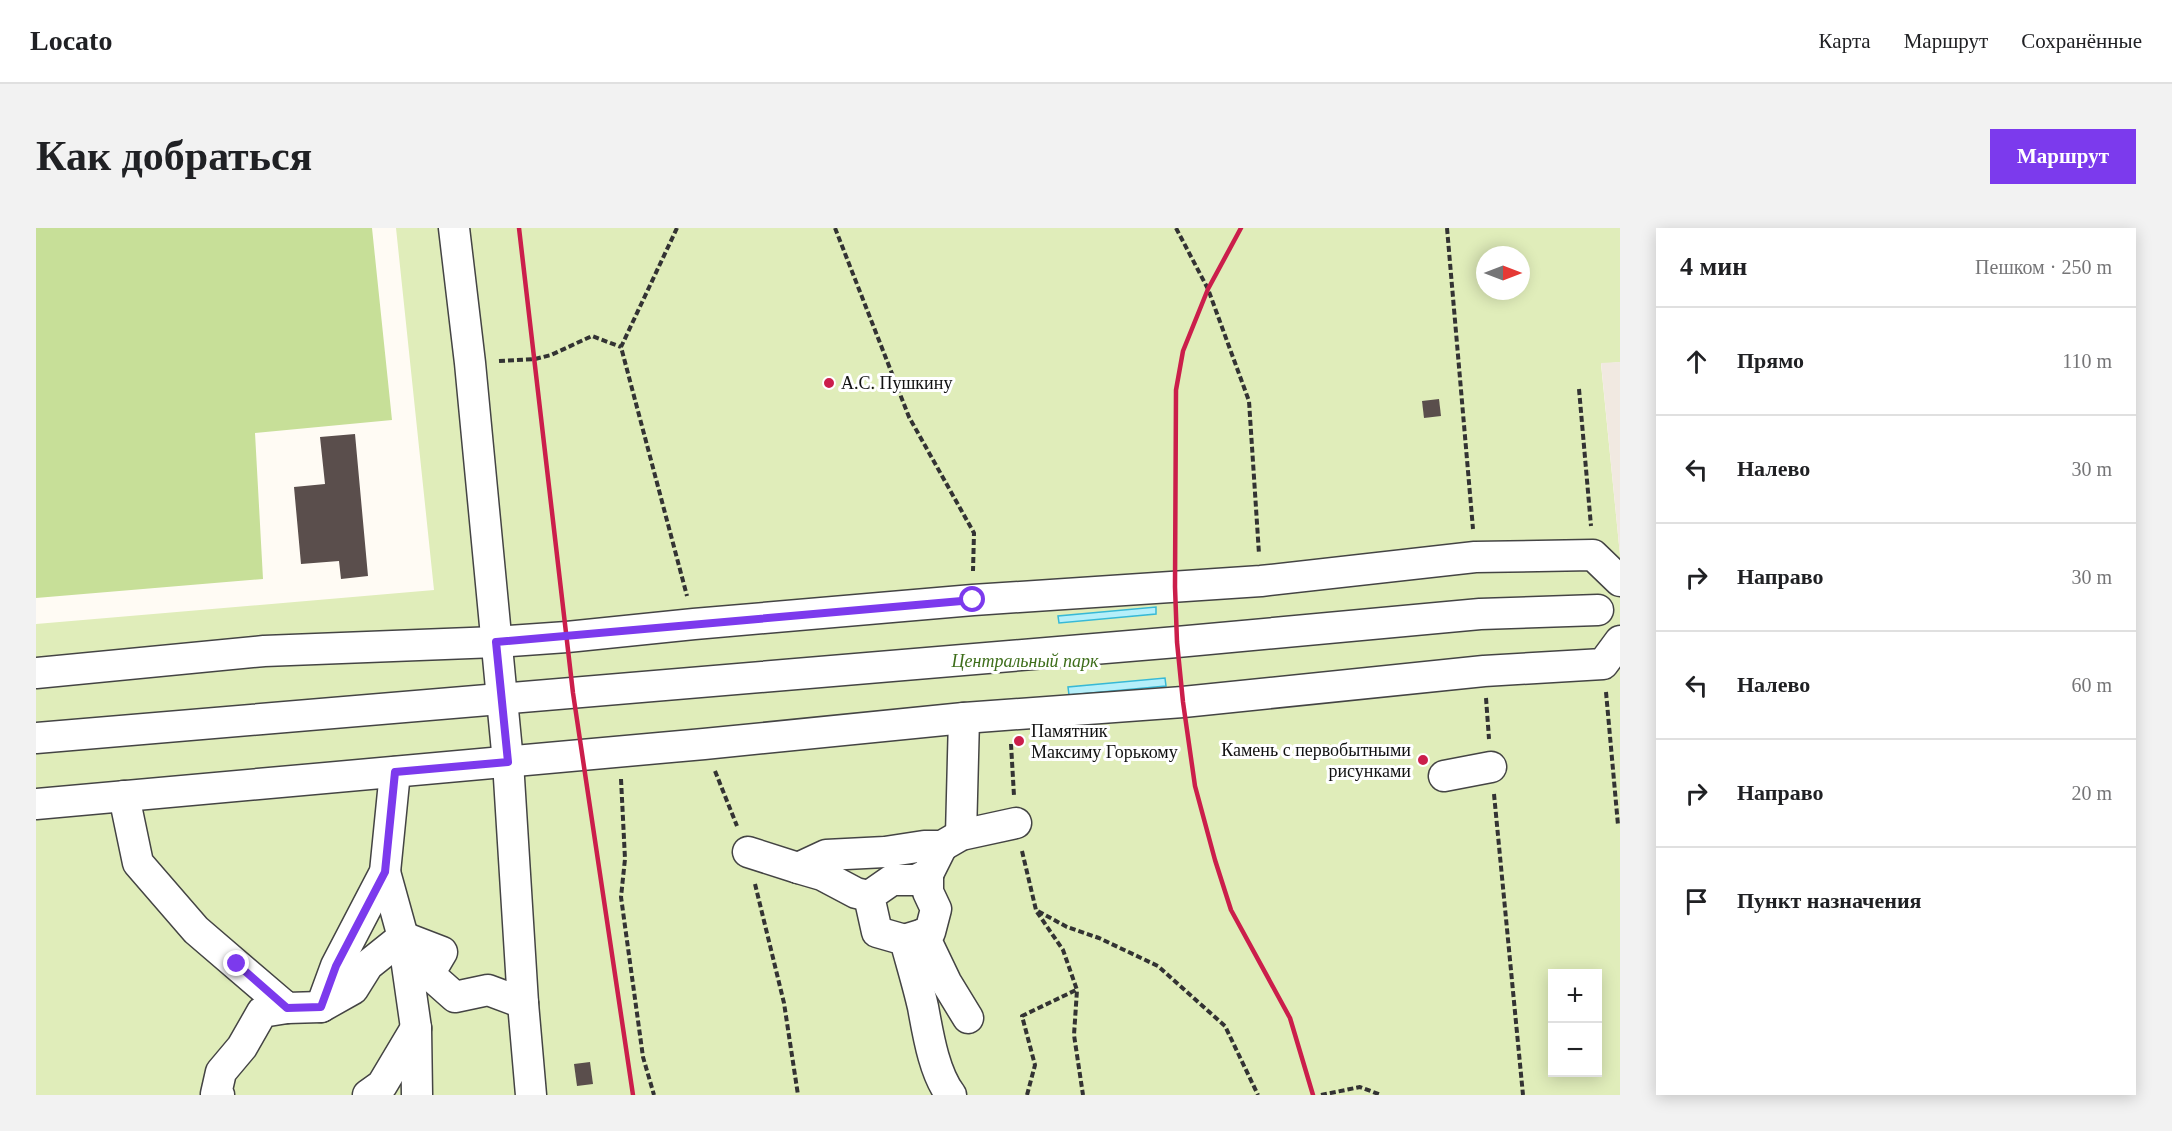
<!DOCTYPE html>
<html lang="ru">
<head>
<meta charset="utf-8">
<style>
  body { margin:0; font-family:Georgia,serif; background:#f2f2f2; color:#202124 }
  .controls { position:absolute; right:18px; bottom:18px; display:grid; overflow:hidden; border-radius:0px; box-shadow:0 3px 15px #0003 }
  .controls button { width:54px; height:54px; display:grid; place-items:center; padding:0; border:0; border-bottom:2px solid #e0e0e0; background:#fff; color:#202124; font:30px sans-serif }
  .compass { position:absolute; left:1440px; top:18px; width:54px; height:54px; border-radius:50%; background:#fff; box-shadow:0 3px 15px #0003; rotate:90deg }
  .stop { position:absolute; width:18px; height:18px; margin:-14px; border:4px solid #7c3aed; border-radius:50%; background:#fff }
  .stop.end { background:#7c3aed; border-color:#fff; box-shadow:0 2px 6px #0008 }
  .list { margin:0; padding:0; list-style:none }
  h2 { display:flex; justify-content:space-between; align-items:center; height:78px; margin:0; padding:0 24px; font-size:26px }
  h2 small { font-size:20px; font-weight:400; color:#757577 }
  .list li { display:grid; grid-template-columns:39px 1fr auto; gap:18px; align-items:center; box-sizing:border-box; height:108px; padding:0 24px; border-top:2px solid #e0e0e0 }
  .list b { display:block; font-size:22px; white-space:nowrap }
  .list em { font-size:20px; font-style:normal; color:#757577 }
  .icon { flex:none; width:33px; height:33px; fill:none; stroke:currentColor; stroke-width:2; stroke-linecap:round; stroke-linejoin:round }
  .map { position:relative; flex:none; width:1584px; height:867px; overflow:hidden; border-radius:0px }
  header { display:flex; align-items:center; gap:36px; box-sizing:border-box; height:84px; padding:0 30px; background:#fff; border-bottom:2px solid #e0e0e0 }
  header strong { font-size:28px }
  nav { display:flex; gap:33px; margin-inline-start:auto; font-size:21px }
  .intro { display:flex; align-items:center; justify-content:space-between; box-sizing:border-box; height:144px; padding:0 36px }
  h1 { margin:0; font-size:42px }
  .button { padding:15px 27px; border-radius:0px; background:#7c3aed; color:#fff; font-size:21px; font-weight:700 }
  main { display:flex; gap:36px; padding:0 36px }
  aside { flex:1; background:#fff; border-radius:0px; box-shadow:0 3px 15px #0003 }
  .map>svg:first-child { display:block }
  .green { fill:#e0edba; fill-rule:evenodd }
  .forest { fill:#c7df98 }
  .plaza { fill:#f1e9e1 }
  .water { fill:#b5effa; stroke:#37b9d6; stroke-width:1.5 }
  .building { fill:#5a4e4c }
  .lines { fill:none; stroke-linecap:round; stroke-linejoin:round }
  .street-casing { stroke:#444; stroke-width:33 }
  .path { stroke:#333; stroke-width:4; stroke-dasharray:6 3; stroke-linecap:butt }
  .street { stroke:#fff; stroke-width:30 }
  .rail { stroke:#cb1e4b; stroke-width:4.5 }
  .route { stroke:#7c3aed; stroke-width:8 }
  .poi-dot { fill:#cb1e4b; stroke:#fff; stroke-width:2 }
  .labels { text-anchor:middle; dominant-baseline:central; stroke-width:6; stroke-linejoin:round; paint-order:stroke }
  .poi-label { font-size:18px; fill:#111; stroke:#fff; text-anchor:start }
  .park-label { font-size:18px; font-style:italic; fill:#3e6e1b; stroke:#fff }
</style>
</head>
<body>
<header>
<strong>Locato</strong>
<nav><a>Карта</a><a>Маршрут</a><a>Сохранённые</a></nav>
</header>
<div class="intro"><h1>Как добраться</h1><a class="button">Маршрут</a></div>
<main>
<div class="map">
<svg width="1584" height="867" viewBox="0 0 1584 867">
  <rect width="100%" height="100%" fill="#fffbf4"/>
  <path class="green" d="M360,0h1224v134l-19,2 19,191v540h-1584v-471l398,-34zM1449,27h36v36h-36zM1516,746h46v98h-46z"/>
  <path class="forest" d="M0,0h336l20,192 -137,13 8,146 -227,19z"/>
  <path class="plaza" d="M1584,134v193l-19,-192z"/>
  <g class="water">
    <path d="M1120,379v7l-97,9 -1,-7z"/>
    <path d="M1129,450l1,8 -97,9 -1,-8z"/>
  </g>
  <g class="building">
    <path d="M1403,171l2,17 -17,2 -2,-17z"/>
    <path d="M319,206l13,142 -27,3 -2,-18 -38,3 -7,-77 31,-3 -5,-47z"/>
    <path d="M554,834l3,22 -16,2 -3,-22z"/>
  </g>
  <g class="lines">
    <defs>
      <g id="street">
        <path d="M418,0l16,135 38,399 15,241 8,92"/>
        <path d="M0,445l228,-22 232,-9 71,-5 127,-13 279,-24 288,-19 214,-24 118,-2 27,26"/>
        <path d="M0,510l1141,-96 303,-28 118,-4"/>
        <path d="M1408,548l47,-9"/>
        <path d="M88,568l14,67 58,67 91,78 34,-1 32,-18 15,-24 35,-28 39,15 -13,22 26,23 33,-7 35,13"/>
        <path d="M0,576l668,-60 260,-26 219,-16 301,-31 119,-7 17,-23"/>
        <path d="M925,607l3,-117"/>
        <path d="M906,618l-14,28 -12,6h-24l-23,16 8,36 28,8c6,22 13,45 18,67 5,27 11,66 28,88"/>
        <path d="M712,624l50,16 28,-13 59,-3 39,-6h18l19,-11 55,-12"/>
        <path d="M762,640l24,7 34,18 13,3"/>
        <path d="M349,644l18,65 13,91 1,67"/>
        <path d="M887,706l23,48 22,36"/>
        <path d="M871,711l23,-7 6,-23 -8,-17v-18"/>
        <path d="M285,779l15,-41 49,-94 10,-100"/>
        <path d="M183,867l-3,-1 5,-22 21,-25 20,-35 25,-4"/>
        <path d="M332,867l14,-10 34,-57"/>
      </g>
    </defs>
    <use href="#street" class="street-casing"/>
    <g class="path">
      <path d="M641,0l-56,119 66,249"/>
      <path d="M799,0l74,189 65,116 -1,38"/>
      <path d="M1140,0l32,61 41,112 10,153"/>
      <path d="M1411,0l26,301"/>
      <path d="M463,133l36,-2 16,-4 41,-19 29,11"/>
      <path d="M1543,161l12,137"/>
      <path d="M1570,464l12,133"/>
      <path d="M1450,470l3,41"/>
      <path d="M975,516l3,52"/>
      <path d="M679,543l22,55"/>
      <path d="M585,551l4,80 -4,38 22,160 11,38"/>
      <path d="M1458,566l29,301"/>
      <path d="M986,623l14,59 31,17 32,11 59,28 67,60 33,69"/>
      <path d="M719,656l29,119 14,92"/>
      <path d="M1001,684l26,38 14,40 -3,45 9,60"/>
      <path d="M991,867l8,-30 -13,-49 54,-26"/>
      <path d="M1285,867l39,-8 21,8"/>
    </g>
    <use href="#street" class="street"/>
    <g class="rail">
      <path d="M483,0l54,465 60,402"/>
      <path d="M1205,0l-33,61 -25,62 -7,39 -1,197 2,55 6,60 12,84 20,74 16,50 59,108 23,77"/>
    </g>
  </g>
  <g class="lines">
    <path class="route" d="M201,736l50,44 34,-1 15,-41 49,-94 10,-100 113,-10 -12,-120 477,-42"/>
  </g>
  <g class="poi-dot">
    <circle cx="793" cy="155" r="6"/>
    <circle cx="983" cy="513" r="6"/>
    <circle cx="1387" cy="532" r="6"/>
  </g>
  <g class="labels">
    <g class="poi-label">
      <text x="805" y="155">А.С. Пушкину</text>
      <text x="995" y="503">Памятник<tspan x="995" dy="21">Максиму Горькому</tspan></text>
      <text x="1375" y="522" text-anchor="end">Камень с первобытными<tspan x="1375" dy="21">рисунками</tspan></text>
    </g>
    <g class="park-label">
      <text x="989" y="433">Центральный парк</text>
    </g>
  </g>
</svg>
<div class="controls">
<button>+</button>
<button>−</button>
</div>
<svg class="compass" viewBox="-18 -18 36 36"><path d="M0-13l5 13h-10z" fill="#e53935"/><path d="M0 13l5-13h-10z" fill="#757577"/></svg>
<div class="stop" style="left:937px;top:372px"></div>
<div class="stop end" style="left:201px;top:736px"></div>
</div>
<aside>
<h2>4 мин<small>Пешком · 250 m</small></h2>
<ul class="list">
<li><svg class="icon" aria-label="ahead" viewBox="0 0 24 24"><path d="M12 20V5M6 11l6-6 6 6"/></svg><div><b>Прямо</b></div><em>110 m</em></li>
<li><svg class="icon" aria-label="left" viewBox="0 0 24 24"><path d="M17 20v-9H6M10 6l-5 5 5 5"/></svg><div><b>Налево</b></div><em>30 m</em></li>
<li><svg class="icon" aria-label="right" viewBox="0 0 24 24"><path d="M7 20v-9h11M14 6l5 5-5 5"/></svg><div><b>Направо</b></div><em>30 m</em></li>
<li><svg class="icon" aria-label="left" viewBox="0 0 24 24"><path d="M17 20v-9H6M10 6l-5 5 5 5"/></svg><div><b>Налево</b></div><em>60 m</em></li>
<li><svg class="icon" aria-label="right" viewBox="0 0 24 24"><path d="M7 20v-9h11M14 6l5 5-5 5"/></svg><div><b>Направо</b></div><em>20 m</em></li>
<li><svg class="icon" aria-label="arrive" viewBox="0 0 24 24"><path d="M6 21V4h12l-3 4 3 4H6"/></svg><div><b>Пункт назначения</b></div></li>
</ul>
</aside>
</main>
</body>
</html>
